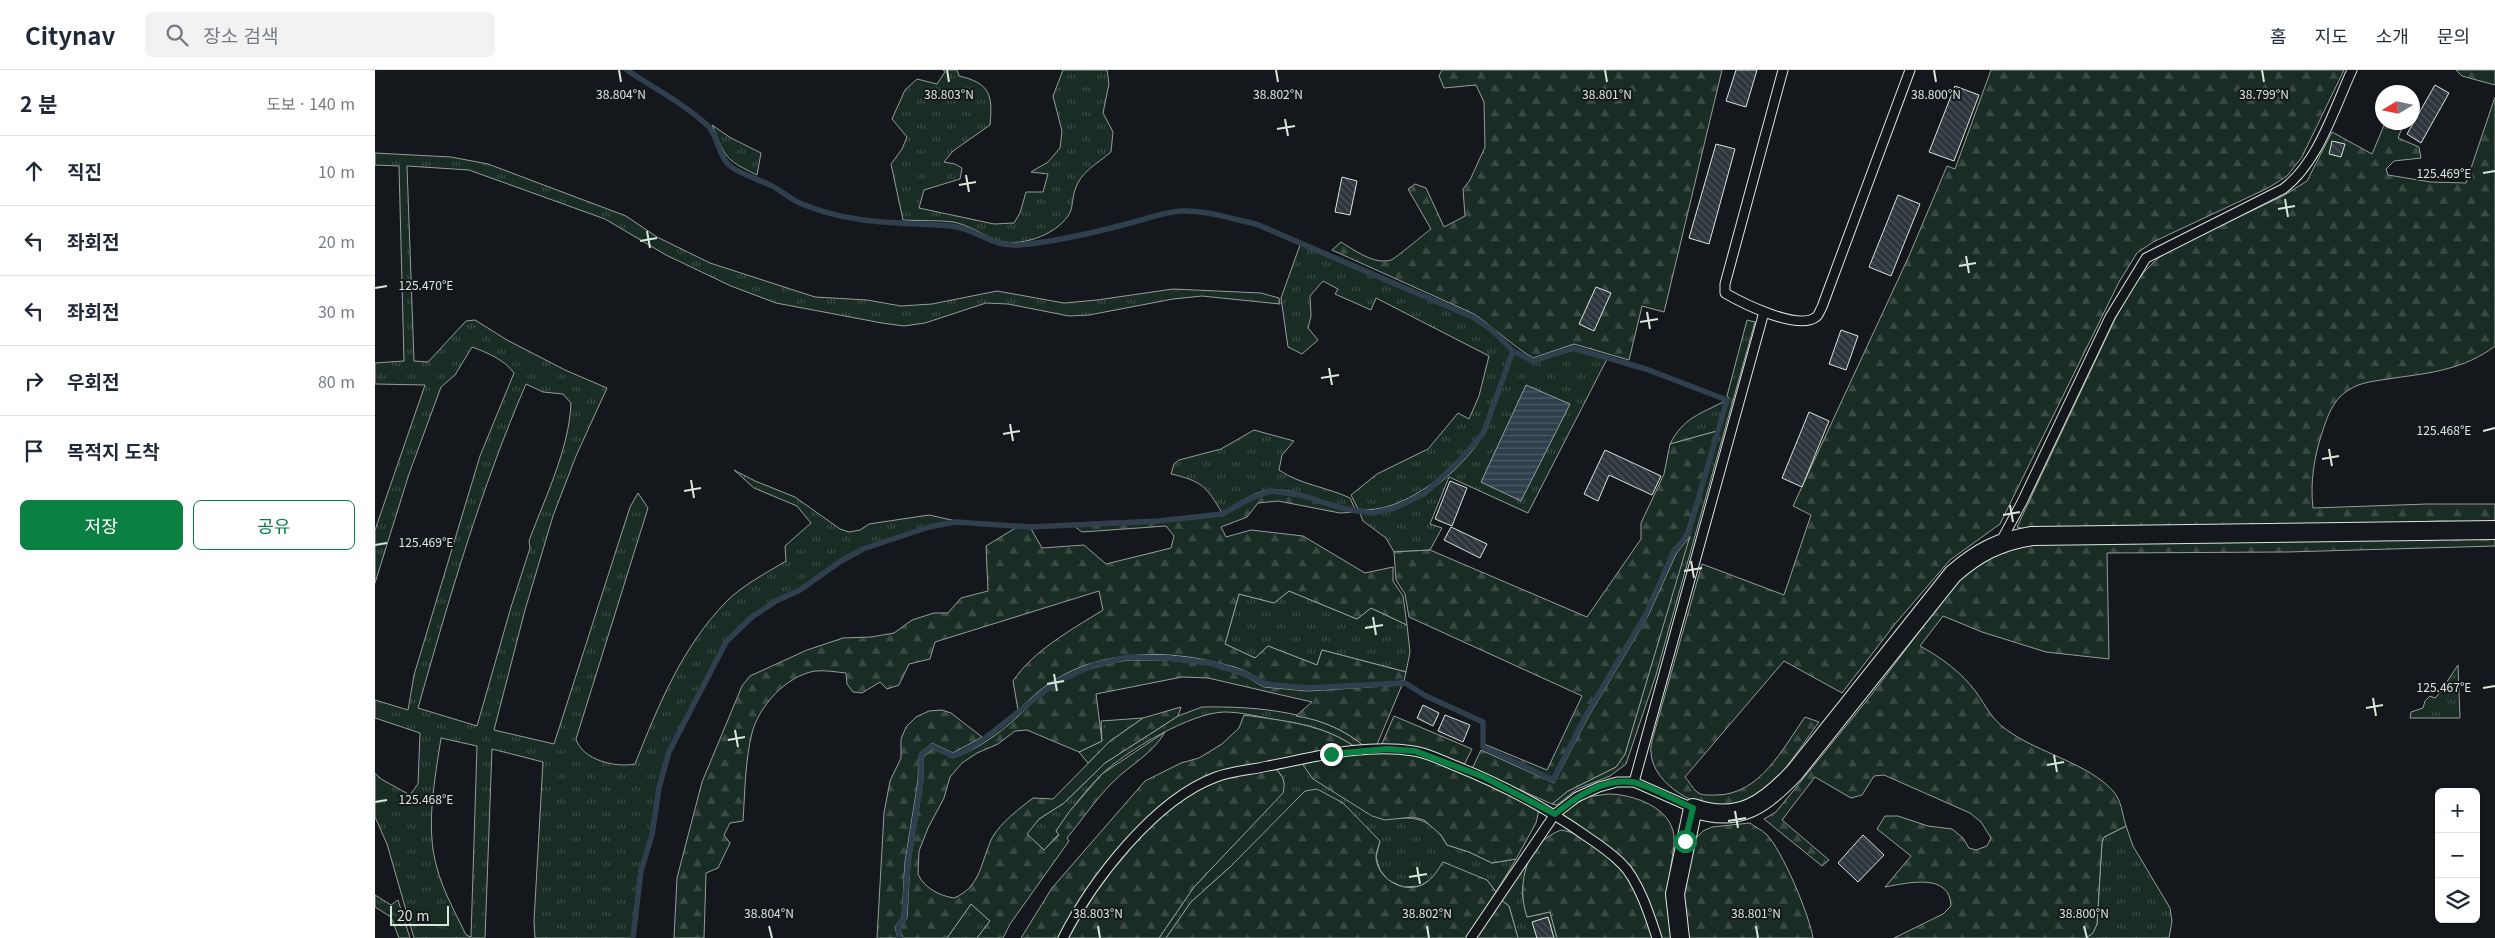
<!DOCTYPE html>
<html lang="ko">
<head>
<meta charset="utf-8">
<style>
  body { margin:0; font-family:Georgia,"Noto Sans KR",serif; background:#f2f2f3; color:#1f2937 }
  .controls { position:absolute; right:15px; bottom:15px; display:grid; overflow:hidden; border-radius:8px; box-shadow:0 1px 4px #0004 }
  .controls button { width:45px; height:45px; display:grid; place-items:center; padding:0; border:0; border-bottom:1px solid #e0e1e3; background:#fff; color:#1f2937; font:25px sans-serif }
  .compass { position:absolute; left:2000px; top:15px; width:45px; height:45px; border-radius:50%; background:#fff; box-shadow:0 1px 4px #0004; rotate:260deg }
  .scale { position:absolute; left:15px; bottom:12px; width:59px; box-sizing:border-box; padding-left:5px; border:2px solid #d8e6dc; border-top:0; font-size:14px; line-height:18px; white-space:nowrap; color:#d8e6dc; -webkit-text-stroke:4px #14181c; paint-order:stroke }
  .stop { position:absolute; width:15px; height:15px; margin:-11px; border:4px solid #0b8043; border-radius:50%; background:#fff }
  .stop.end { background:#0b8043; border-color:#fff; box-shadow:0 1px 5px #0008 }
  .list { margin:0; padding:0; list-style:none }
  h2 { display:flex; justify-content:space-between; align-items:center; height:65px; margin:0; padding:0 20px; font-size:21px }
  h2 small { font-size:16px; font-weight:400; color:#747a83 }
  .list li { display:grid; grid-template-columns:32px 1fr auto; gap:15px; align-items:center; box-sizing:border-box; height:70px; padding:0 20px; border-top:1px solid #e0e1e3 }
  .list b { display:block; font-size:19px; white-space:nowrap }
  .list em { font-size:16px; font-style:normal; color:#747a83 }
  .actions { display:flex; gap:10px; padding:15px 20px }
  .actions a { flex:1; padding:11px 0; border:1px solid #0b8043; border-radius:8px; text-align:center; font-size:18px; color:#0b8043 }
  .actions .main { background:#0b8043; color:#fff }
  .icon { flex:none; width:28px; height:28px; fill:none; stroke:currentColor; stroke-width:2; stroke-linecap:round; stroke-linejoin:round }
  .map { position:relative; flex:none; width:2120px; height:868px; overflow:hidden }
  header { display:flex; align-items:center; gap:30px; box-sizing:border-box; height:70px; padding:0 25px; background:#fff; border-bottom:1px solid #e0e1e3 }
  header strong { font-size:24px }
  nav { display:flex; gap:28px; margin-inline-start:auto; font-size:18px }
  .search { width:350px; height:45px; background:#f2f2f3; display:flex; align-items:center; gap:12px; box-sizing:border-box; padding:0 18px; border-radius:8px; color:#747a83; font-size:19px }
  main { display:flex }
  aside { flex:1; background:#fff }
  .map>svg:first-child { display:block }
  .grass { fill:url(#grass-tufts); stroke:#939e99; fill-rule:evenodd }
  .forest { fill:url(#forest-firs); stroke:#939e99 }
  .water { fill:url(#water-rules); stroke:#939e99 }
  .lines { fill:none; stroke-linecap:round; stroke-linejoin:round }
  .stream { stroke:#2f3f4d; stroke-width:5.5 }
  .building { fill:url(#building-back-hatch); stroke:#d8e6dc }
  .service-casing { stroke:#d8e6dc; stroke-width:11 }
  .minor-casing { stroke:#d8e6dc; stroke-width:20 }
  .service { stroke:#14181c; stroke-width:9 }
  .minor { stroke:#14181c; stroke-width:18 }
  .route { stroke:#0b8043; stroke-width:6 }
  .ticks { fill:none; stroke:#d8e6dc; stroke-width:2 }
  .ticks-label { font-size:12px; text-anchor:middle; fill:#d8e6dc; stroke:#14181c; stroke-width:4; stroke-linejoin:round; paint-order:stroke }
</style>
</head>
<body>
<header>
<strong>Citynav</strong>
<div class="search"><svg class="icon" aria-label="search" viewBox="0 0 24 24"><circle cx="10" cy="10" r="6"/><path d="M15 15l6 6"/></svg>장소 검색</div>
<nav><a>홈</a><a>지도</a><a>소개</a><a>문의</a></nav>
</header>
<main>
<aside>
<h2>2 분<small>도보 · 140 m</small></h2>
<ul class="list">
<li><svg class="icon" aria-label="ahead" viewBox="0 0 24 24"><path d="M12 20V5M6 11l6-6 6 6"/></svg><div><b>직진</b></div><em>10 m</em></li>
<li><svg class="icon" aria-label="left" viewBox="0 0 24 24"><path d="M17 20v-9H6M10 6l-5 5 5 5"/></svg><div><b>좌회전</b></div><em>20 m</em></li>
<li><svg class="icon" aria-label="left" viewBox="0 0 24 24"><path d="M17 20v-9H6M10 6l-5 5 5 5"/></svg><div><b>좌회전</b></div><em>30 m</em></li>
<li><svg class="icon" aria-label="right" viewBox="0 0 24 24"><path d="M7 20v-9h11M14 6l5 5-5 5"/></svg><div><b>우회전</b></div><em>80 m</em></li>
<li><svg class="icon" aria-label="arrive" viewBox="0 0 24 24"><path d="M6 21V4h12l-3 4 3 4H6"/></svg><div><b>목적지 도착</b></div></li>
</ul>
<div class="actions"><a class="main">저장</a><a>공유</a></div>
</aside>
<div class="map">
<svg width="2120" height="868" viewBox="0 0 2120 868">
  <defs>
    <pattern id="grass-tufts" width="24" height="20" patternUnits="userSpaceOnUse" patternTransform="scale(1.25)"><rect width="24" height="20" fill="#1a2d24"/><path d="M3 7l-1-3M5 7V3M7 7l1-3M15 17l-1-3M17 17v-4M19 17l1-3" fill="none" stroke="#3b4b43"/></pattern>
    <pattern id="forest-firs" width="22" height="20" patternUnits="userSpaceOnUse" patternTransform="scale(1.25)"><rect width="22" height="20" fill="#1a2d24"/><path d="M5 1l3.5 6h-7zM16 11l3.5 6h-7z" fill="#3b4b43"/></pattern>
    <pattern id="water-rules" width="6" height="5" patternUnits="userSpaceOnUse" patternTransform="scale(1.25)"><rect width="6" height="5" fill="#2f3f4d"/><path d="M0 2.5h6" fill="none" stroke="#4c5b66"/></pattern>
    <pattern id="building-back-hatch" width="6" height="6" patternUnits="userSpaceOnUse" patternTransform="scale(1.25)"><rect width="6" height="6" fill="#2c363c"/><path d="M-1 5l2 2M0 0l6 6M5-1l2 2" fill="none" stroke="#4a5358"/></pattern>
  </defs>
  <rect width="100%" height="100%" fill="#14181c"/>
  <g class="grass">
    <path d="M568,0h14l2,6c31,7 34,19 31,49l-37,26 -9,11 11,2 7,4 -2,11 -36,11 -5,18 75,16 20,-1 6,-10 6,-21h17l5,-18 -17,-2 17,-10 12,-14 2,-17 -9,-35 10,-26h44l2,14 -6,29 10,19 -2,20c-14,12 -31,20 -36,38 -3,8 -2,20 -7,26 -14,20 -49,32 -72,24 -15,-6 -27,-15 -43,-18 -16,-2 -33,-1 -50,-2l-12,-56 11,-15 5,-12 -15,-18 13,-29 12,-11 20,5 8,-12z"/>
    <path d="M337,55l19,13 30,15 -4,22c-33,-16 -31,-17 -45,-50z"/>
    <path d="M0,83l76,4 37,7 138,52 31,21 53,26 105,34 52,3 34,6 31,-2 65,-13 67,12 33,-3 76,-11 88,4 18,5 1,6 -78,-8 -29,3 -84,16 -20,1 -61,-12 -22,-1 -61,20 -21,3 -22,-3 -106,-20 -45,-17 -65,-31 -61,-36 -136,-49 -62,-4 7,195 14,1 38,-41 9,-1 32,20 58,30 42,18 -31,68 -23,60 -28,94 -31,120 60,14 76,-237 8,-14 10,15 -72,231c6,21 40,29 59,25 23,-58 47,-117 91,-162 15,-16 42,-30 60,-41l-1,-15 26,-23 -14,-17 -43,-18 -20,-18 21,11 40,16 45,32 9,3 11,-2 9,-6 60,-9 27,6 -27,5 -67,22 -22,12 -40,29 -25,11 -24,16 -26,25 -57,111 -10,36 -7,47 -12,36 -7,67h-97l-1,-17 9,-159 -51,-13 -7,189h-71l-27,-94 -12,-27v-44l6,6 29,16 8,-11 2,-51 -45,-15v-18l33,10 6,-35 66,-219 34,-83c-9,-13 -28,-21 -42,-26l-17,28 -14,12 -32,87 -34,109v-53l50,-145 -50,-1v-21l29,-2 -5,-195 -24,-1zM151,314l17,8 20,2 8,9c-2,47 -26,94 -42,138l1,7 -19,59 -34,119 -59,-18c31,-109 63,-220 108,-324zM66,668l36,8 -6,191 -5,-2c-10,-21 -23,-44 -29,-67 -12,-41 -2,-89 4,-130z"/>
    <path d="M925,175l173,74 19,13 19,20c-7,19 -14,38 -21,58 -3,8 -5,18 -10,25 -23,34 -79,81 -122,74l-7,-14 26,-21 51,-25 30,-36 11,6 10,-23 10,-40 -113,-58 -5,12 -36,-16 3,-5 -15,-8 -13,15 1,20 -3,12 10,12 -16,14 -14,-7 -7,-49z"/>
    <path d="M1372,250l8,2 -99,353 -30,89 -16,12 -33,13 -20,16 -5,-1 16,-13 48,-24 9,-13 104,-356 -2,-2z"/>
    <path d="M1199,280l33,9 -79,154 -79,-36 -19,47 12,4 -12,22 -36,2 -8,-14 -23,-17 -4,-10c47,9 100,-39 124,-75 5,-7 7,-17 10,-25 6,-19 13,-39 20,-58l20,9z"/>
    <path d="M1350,331l-8,30 -47,13c13,-26 30,-30 55,-43z"/>
    <path d="M879,360l40,11 -12,14 -3,15c22,15 48,17 71,28l5,11c-27,-4 -56,-21 -84,-19 -17,1 -35,14 -49,23 -15,-26 -20,-32 -51,-39l3,-10 5,-4 42,-11z"/>
    <path d="M914,521l68,28 14,-11 36,17 3,27 -4,20 -84,-22 -5,15 -49,-19 -13,12 -30,-14 14,-50 35,9z"/>
    <path d="M2083,595l2,53h-50l1,-6 12,-4 2,-7 5,-5 5,2 4,-4z"/>
    <path d="M827,637c52,-1 124,4 164,41l-8,1c-25,-18 -51,-25 -81,-29 -17,-3 -35,-8 -53,-8 -34,1 -98,39 -123,63 -17,17 -32,37 -45,56l3,3 -15,16 -18,-16 13,-15 25,-16 41,-40 73,-47z"/>
    <path d="M768,648l-34,24 -21,21 -9,-11 23,-11 -1,-20z"/>
    <path d="M926,692l100,56c22,-1 36,8 46,27l22,7 23,11 24,-4 -20,33 -9,-12 -56,-1 -11,7 -17,1 -15,-7 -8,-10 -4,-13 4,-16 -18,-16 -132,42 -39,35 -25,36h-7l35,-51 88,-94c4,-12 1,-16 -7,-25z"/>
    <path d="M1751,756l7,20 37,62 2,13 -3,17h-83l7,-5 4,-9 5,-82 2,-5z"/>
    <path d="M1152,792l-5,31 5,24 23,-5 7,26h-39l-9,-32 -8,-6z"/>
    <path d="M0,825l16,10 7,-5 12,38h-11l-8,-21 -16,-10z"/>
    <path d="M596,834l19,17 -13,17h-30z"/>
  </g>
  <g class="forest">
    <path d="M1067,0h280l-58,242 -22,-6 -13,54 -55,-16 -41,14c-22,-13 -38,-30 -59,-44l-142,-64 9,-8c13,8 33,23 50,18 5,-2 33,-26 40,-31l-23,-40 7,-5 11,4 18,39 21,-11 -2,-27 7,-9 15,-33 -1,-45 -8,-17 -32,3 -5,-12z"/>
    <path d="M1616,0h353l-42,87 -15,19 -19,12 -115,54 -16,11 -18,29 -119,242 -50,36 -55,64 -53,69 -58,-32 -99,116c4,4 7,11 12,15 5,4 13,3 19,3 44,0 67,-47 89,-78l14,5c-15,20 -41,61 -61,73 -9,5 -20,10 -29,12 -29,4 -77,-22 -78,-55 -1,-5 1,-10 2,-15l49,-173 82,31 27,-80 -18,-9 116,-250 38,-90 8,3z"/>
    <path d="M2081,0h39v15l-33,-9z"/>
    <path d="M2120,27v249c-30,23 -64,27 -101,32 -16,3 -33,3 -47,13 -14,9 -20,26 -25,42 -8,24 -12,50 -9,75l114,-4h68v18l-56,-1 -119,5 -123,-1 -173,4 -7,-2 99,-210c17,-30 27,-52 59,-70l108,-51 24,-15 25,-49 40,22 13,-31h19l-6,15 21,9 2,11 -27,3 -8,8 2,6 43,7 35,1z"/>
    <path d="M1342,361l-31,102 -14,19 -28,64 -60,100 -32,62 -68,-32v-2l63,26 35,-74 -173,-79 -4,-23 -9,-14 -2,-28 36,-2 157,67 54,-78v-16l23,-49 6,-30z"/>
    <path d="M896,422l28,3 57,17 -16,1 -62,-12 -20,2 -11,14 -26,10 5,10 25,-7 52,6 62,37 28,-6v14l10,15 4,29 -36,-17 -14,11 -68,-28 -15,12 -35,-9 -14,50 30,14 13,-12 49,19 5,-15 84,22 -2,9c-44,3 -93,10 -137,1 -7,-1 -13,-7 -20,-10 -6,-3 -14,-6 -21,-7 -56,-16 -123,-16 -173,16 -13,8 -24,19 -35,29l-5,-29c21,-31 58,-51 90,-71l-4,-19 -164,51 -5,17 -21,5 -10,21 -12,4 -7,-7 -18,11 -9,-1 -6,-8 -1,-11c-10,-1 -21,-3 -31,-2 -29,5 -56,35 -63,62 -7,28 -7,59 -9,88l-13,2 -6,12 6,8 -12,25 -12,5 -2,65h-30l3,-60 25,-96 40,-96 8,-10 57,-26 36,-12 28,-1 23,-4 18,-13 22,-7h14l13,-15 27,-7 -2,-45 31,-19h13l12,21 42,-3 22,19 65,-16 3,-12 -8,-10 -84,6 -8,-6 84,-4 8,-3 56,-4 29,-16z"/>
    <path d="M1315,466l-65,218 -9,13 -48,24 -16,13 -80,-35 9,-19 73,33 33,-64 61,-103 28,-62z"/>
    <path d="M2120,466v10l-208,6 -180,1 2,106 -63,-7 -64,-20 -39,-16 -23,30c22,12 41,26 56,46 10,14 16,28 31,38 31,23 81,33 106,61 9,10 9,23 13,35l-22,11 -2,5 -5,82 -4,9 -7,5h-192l49,-24 8,-8c-1,-34 -44,-23 -66,-19l26,-31 -34,-27 8,-13h13l30,10 24,3 11,9 6,10 7,2 11,-4 4,-8 -10,-16 -11,-9 -86,-38 -10,1 -12,19 -11,3 -36,-21 -33,43 47,40 -7,6 -58,-47 12,-7 96,-118 97,-128 12,-9 42,-13z"/>
    <path d="M753,590h40l42,5 35,11 19,11 44,4 94,-6 -26,62 -10,1c-20,-18 -44,-28 -70,-32l16,-14 -104,-24 -26,-1 -86,17 6,47 -23,11 -52,-22 -12,1 -17,13 -21,9 -15,10 -12,14 -6,21 -16,30 -9,23 -1,23c6,14 22,22 36,24 27,-11 27,-37 38,-60 9,-16 27,-29 41,-40l20,1 56,-57 34,-24 38,-11 -3,9 -73,47 -41,40 -25,16 -12,15 17,16 15,-15 -3,-4 13,-19 33,-38 63,-42c-13,23 -36,33 -53,51 -17,17 -30,37 -45,55l2,3 -59,83 -7,14h-26l13,-17 -19,-17 -24,34h-44l-3,-10 7,-10 3,-56 13,-81v-24l10,-8 20,9c23,-8 46,-24 64,-41 10,-8 18,-19 29,-26 24,-18 53,-26 82,-31z"/>
    <path d="M567,640l9,3 31,24 -29,16 -21,-10 -13,11 -1,27 -13,81 -3,55 -7,10 3,11h-21l7,-125 6,-32 11,-23v-19l5,-12 10,-10 13,-6z"/>
    <path d="M869,645c41,6 80,9 114,34l-142,26 -26,13 -88,84 -26,33 -16,33h-39l31,-50 93,-107 36,-18 18,-5 23,-14 17,-16z"/>
    <path d="M1019,646l78,33 -9,18 -82,-21z"/>
    <path d="M1013,681l27,2 68,27 56,30 -3,13 -20,36 -24,4 -23,-11 -22,-7 -6,-10 -17,-15 -11,-3 -28,3 -13,-4 -59,-37 -12,-17 31,-6z"/>
    <path d="M900,698c8,9 11,13 8,25l-89,94 -35,51h-93l15,-30 57,-70 26,-27 28,-19 26,-13z"/>
    <path d="M942,719l26,14 37,38c-1,5 -4,11 -4,15 0,22 27,38 46,29 10,-5 15,-14 21,-23l44,18 9,12 -30,46h-300l25,-36 39,-35 75,-76z"/>
    <path d="M1233,724c24,0 64,13 66,43 1,13 -4,26 -4,39 -1,20 2,41 3,62h-13l-20,-52 -43,-46 -36,-26 26,-17z"/>
    <path d="M1375,753c5,4 12,7 16,11 16,15 44,83 47,104h-129l-3,-46 14,-53 8,-8 9,-4z"/>
    <path d="M1186,760c13,2 21,7 31,14 37,23 47,55 63,94h-98l-7,-26 -23,5c-11,-33 -1,-74 34,-87z"/>
    <path d="M1126,830l8,6 9,32h-42z"/>
  </g>
  <path class="water" d="M1151,315l44,19 -49,97 -40,-19z"/>
  <g class="lines">
    <g class="stream">
      <path d="M252,0c26,18 57,33 81,56 10,10 10,29 21,39 10,9 29,14 41,20 11,5 21,15 32,19 51,21 96,18 149,22 25,2 39,21 68,19 38,-3 78,-13 115,-23 16,-4 30,-10 47,-11 24,-1 51,8 75,13l217,93 19,13 21,21 -30,83 -23,26 -36,34 -29,14 -22,5 -16,-2 -16,-3 -41,-13 -29,-4 -20,7 -29,16 -64,7 -128,6 -74,-5 -27,5 -66,22 -22,12 -41,29 -24,11 -24,16 -26,25 -57,110 -10,36 -7,47 -11,36 -8,67"/>
      <path d="M525,868l-2,-11 6,-9 4,-56 13,-81v-26l11,-9 21,10 12,-5 19,-12 72,-57 38,-17 34,-8 40,1 42,5 36,11 19,10 42,4 98,-5 21,13 57,26v25l70,33 32,-63 60,-101 28,-63 15,-19 39,-134 -81,-31 -73,-21 -40,13 -20,-10"/>
    </g>
  </g>
  <g class="building">
    <path d="M1361,0h21l-11,37 -20,-6z"/>
    <path d="M2060,15l14,8 -28,50 -14,-9z"/>
    <path d="M1580,16l24,9 -25,66 -25,-9z"/>
    <path d="M1957,71l13,3 -4,13 -12,-3z"/>
    <path d="M1341,74l19,5 -26,95 -20,-6z"/>
    <path d="M967,107l15,4 -7,34 -15,-3z"/>
    <path d="M1523,125l22,9 -29,72 -22,-9z"/>
    <path d="M1221,217l15,6 -17,38 -15,-7z"/>
    <path d="M1466,260l17,6 -12,34 -17,-6z"/>
    <path d="M1434,342l20,9 -27,66 -20,-9z"/>
    <path d="M1230,380l56,26 -9,19 -43,-20 -11,26 -14,-7z"/>
    <path d="M1075,411l17,7 -15,38 -17,-7z"/>
    <path d="M1076,457l36,17 -7,14 -36,-18z"/>
    <path d="M1048,635l16,8 -6,13 -16,-8z"/>
    <path d="M1070,645l25,10 -7,17 -25,-11z"/>
    <path d="M1488,765l21,20 -26,27 -20,-19z"/>
    <path d="M1173,847l6,21h-17l-5,-16z"/>
  </g>
  <g class="lines">
    <defs>
      <g id="service">
        <path d="M1408,0l-58,214v9c17,10 73,38 91,24 3,-2 4,-7 6,-10l88,-237"/>
        <path d="M1625,473l22,-41 88,-185 36,-59 137,-69c35,-26 51,-80 69,-119"/>
        <path d="M1259,712l130,-470"/>
        <path d="M688,868c29,-57 91,-138 153,-161 16,-6 35,-7 52,-11 47,-9 98,-23 146,-15 14,2 29,10 42,15 47,19 89,41 130,70 12,8 25,17 35,27 17,16 29,53 36,75"/>
        <path d="M1096,868l84,-124 22,-17 22,-10 18,-5h17l59,26"/>
      </g>
      <path id="minor" d="M1305,868l-5,-44 18,-86c46,16 72,-4 102,-36l158,-198c24,-21 46,-33 79,-38l463,-6"/>
    </defs>
    <use href="#service" class="service-casing"/>
    <use href="#minor" class="minor-casing"/>
    <use href="#service" class="service"/>
    <use href="#minor" class="minor"/>
  </g>
  <g class="lines">
    <path class="route" d="M956,684l56,-5 28,2 69,26 71,37c21,-17 48,-36 77,-32 15,2 46,20 61,26l-8,33"/>
  </g>
  <path class="ticks" d="M244,0l2,12M572,0l2,12M901,0l2,12M1230,0l2,12M1559,0l2,12M1887,0l2,12M910,49l3,17M902,59l18,-3M2108,103l12,-2M591,105l3,17M584,115l17,-3M1910,129l3,18M1903,139l17,-3M272,161l3,17M265,171l17,-3M1591,186l3,17M1584,196l17,-3M0,218l12,-2M1272,242l3,17M1265,252l18,-3M954,298l3,17M946,308l18,-3M635,354l3,17M2108,361l12,-3M628,364l17,-3M1954,379l3,17M1947,389l17,-3M316,410l3,18M309,421l17,-3M1635,435l3,17M1628,445l17,-3M0,475l12,-2M1316,491l3,17M1309,501l18,-3M998,547l3,18M990,558l18,-3M679,604l3,17M672,614l17,-3M2108,618l12,-2M1998,628l3,18M1991,638l17,-3M360,660l3,17M353,670l17,-3M1679,685l3,17M1672,695l17,-3M0,732l12,-2M1360,741l3,17M1353,751l18,-3M1042,797l3,17M1034,807l18,-3M394,856l3,12M723,856l2,12M1052,856l2,12M1381,856l2,12M1709,856l3,12"/>
  <g class="ticks-label">
    <text x="246" y="29">38.804°N</text>
    <text x="574" y="29">38.803°N</text>
    <text x="903" y="29">38.802°N</text>
    <text x="1232" y="29">38.801°N</text>
    <text x="1561" y="29">38.800°N</text>
    <text x="1889" y="29">38.799°N</text>
    <text x="2069" y="108">125.469°E</text>
    <text x="51" y="220">125.470°E</text>
    <text x="2069" y="365">125.468°E</text>
    <text x="51" y="477">125.469°E</text>
    <text x="2069" y="622">125.467°E</text>
    <text x="51" y="734">125.468°E</text>
    <text x="394" y="848">38.804°N</text>
    <text x="723" y="848">38.803°N</text>
    <text x="1052" y="848">38.802°N</text>
    <text x="1381" y="848">38.801°N</text>
    <text x="1709" y="848">38.800°N</text>
  </g>
</svg>
<div class="controls">
<button>+</button>
<button>−</button>
<button><svg class="icon" aria-label="layers" viewBox="0 0 24 24"><path d="M12 4l9 5-9 5-9-5zM3 14l9 5 9-5"/></svg></button>
</div>
<svg class="compass" viewBox="-18 -18 36 36"><path d="M0-13l5 13h-10z" fill="#e53935"/><path d="M0 13l5-13h-10z" fill="#747a83"/></svg>
<div class="scale">20 m</div>
<div class="stop" style="left:1310px;top:771px"></div>
<div class="stop end" style="left:956px;top:684px"></div>
</div>
</main>
</body>
</html>
